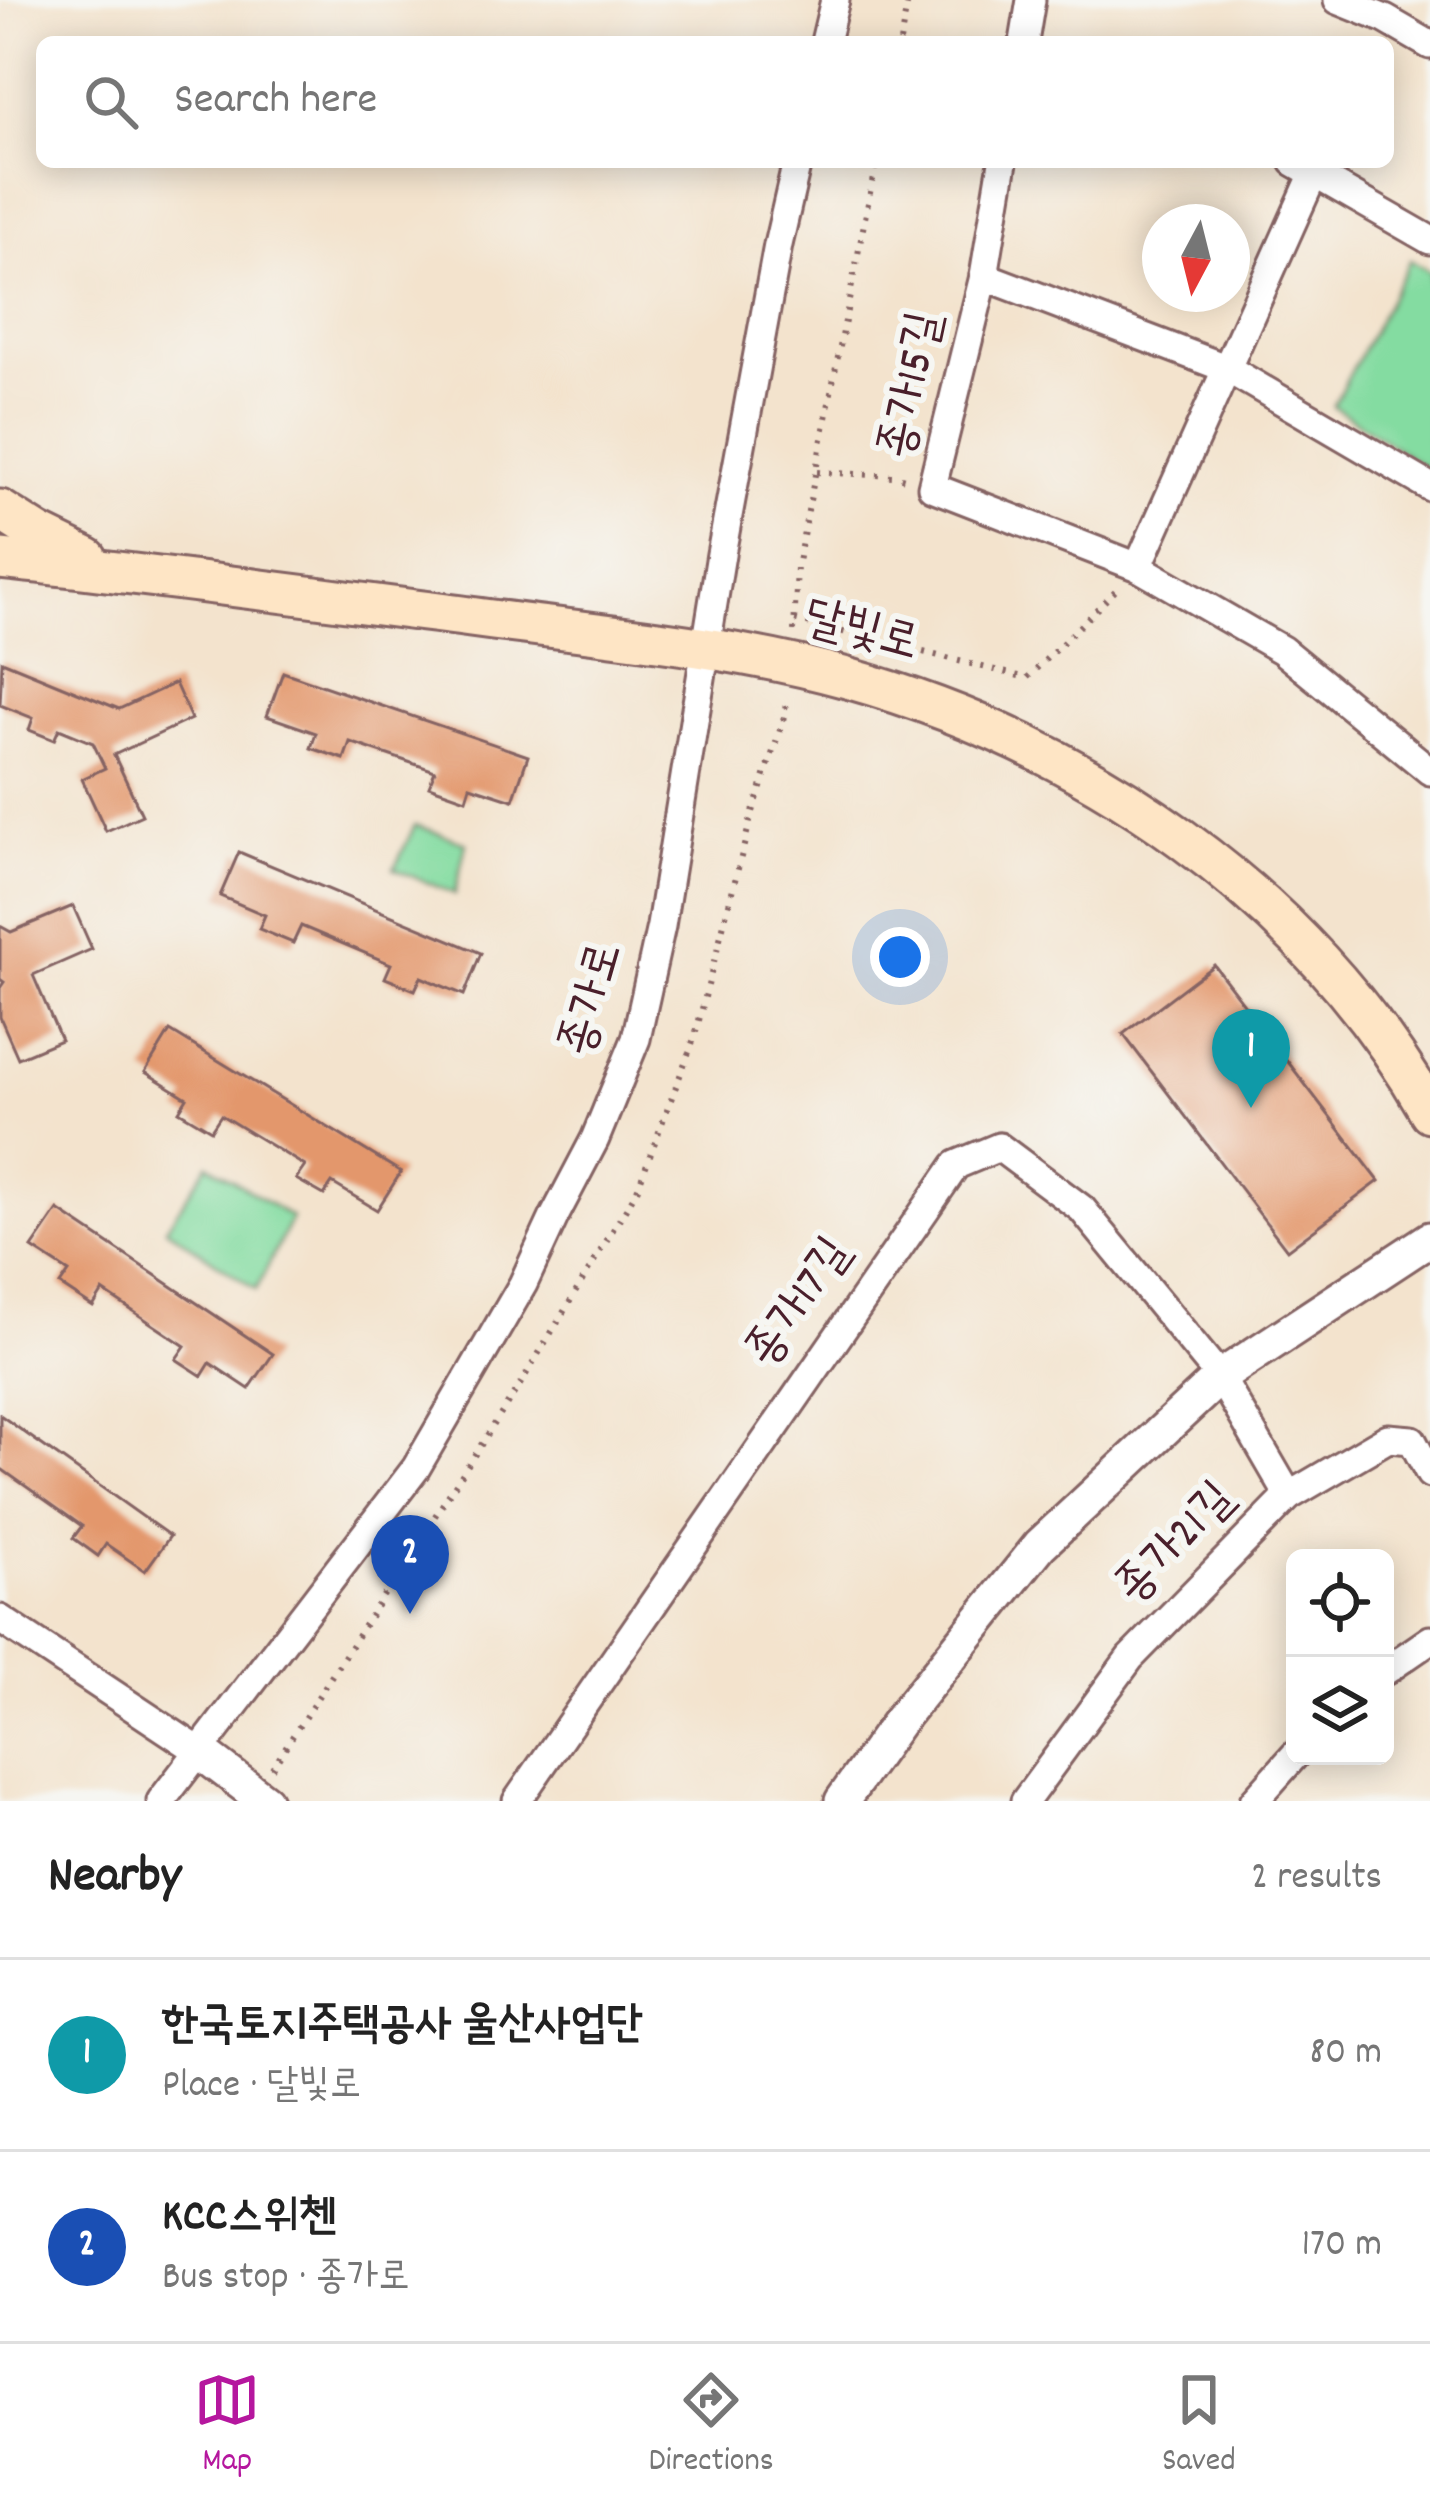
<!DOCTYPE html>
<html lang="en">
<head>
<meta charset="utf-8">
<style>
  body { margin:0; font-family:Dekko,"Poor Story",sans-serif; background:#f6f6f6; color:#222 }
  .controls { position:absolute; right:36px; bottom:36px; display:grid; overflow:hidden; border-radius:18px; box-shadow:0 6px 30px #0003 }
  .controls button { width:108px; height:108px; display:grid; place-items:center; padding:0; border:0; border-bottom:3px solid #e0e0e0; background:#fff; color:#222; font:60px sans-serif }
  .compass { position:absolute; left:1142px; top:204px; width:108px; height:108px; border-radius:50%; background:#fff; box-shadow:0 6px 30px #0003; rotate:187deg }
  .you { position:absolute; left:900px; top:957px; width:42px; height:42px; margin:-30px; border:9px solid #fff; border-radius:50%; background:#1a73e8; box-shadow:0 0 0 18px #1a73e833 }
  .badge { display:grid; place-items:center; width:78px; height:78px; border-radius:50%; background:#b5179e; color:#fff; font-size:39px; font-weight:700 }
  .pin { position:absolute; translate:-50% -99px; filter:drop-shadow(0 3px 6px #0008) }
  .pin::after { content:''; position:absolute; top:63px; width:42px; height:36px; background:inherit; clip-path:polygon(0 0,100% 0,50% 100%) }
  .list { margin:0; padding:0; list-style:none }
  h2 { display:flex; justify-content:space-between; align-items:center; height:156px; margin:0; padding:0 48px; font-size:51px }
  h2 small { font-size:39px; font-weight:400; color:#767676 }
  .list li { display:grid; grid-template-columns:78px 1fr auto; gap:36px; align-items:center; box-sizing:border-box; height:192px; padding:0 48px; border-top:3px solid #e0e0e0 }
  .list b { display:block; font-size:45px; white-space:nowrap }
  .list p { margin:0; font-size:39px; white-space:nowrap; color:#767676 }
  .list em { font-size:39px; font-style:normal; color:#767676 }
  .icon { flex:none; width:66px; height:66px; fill:none; stroke:currentColor; stroke-width:2; stroke-linecap:round; stroke-linejoin:round }
  .map { position:relative; flex:none; width:1430px; height:1801px; overflow:hidden }
  .search { position:absolute; background:#fff; box-shadow:0 6px 30px #0003; left:36px; right:36px; top:36px; height:132px; display:flex; align-items:center; gap:30px; box-sizing:border-box; padding:0 42px; border-radius:18px; color:#767676; font-size:45px }
  .sheet { height:540px; background:#fff }
  nav { display:flex; justify-content:space-around; align-items:center; box-sizing:border-box; height:168px; border-top:3px solid #e0e0e0; background:#fff; font-size:33px; color:#767676 }
  nav a { display:grid; justify-items:center; gap:6px }
  nav .on { color:#b5179e }
  .map>svg:first-child { display:block }
  .green { fill:#84dca1; stroke:#677e66; stroke-width:3 }
  .building { fill:#e3976c }
  .lines { fill:none; stroke-linecap:round; stroke-linejoin:round }
  .minor-casing { stroke:#856464; stroke-width:33 }
  .tertiary-casing { stroke:#856464; stroke-width:39 }
  .secondary-casing { stroke:#856464; stroke-width:45 }
  .path { stroke:#856464; stroke-width:6; stroke-dasharray:3 9; stroke-linecap:butt }
  .minor { stroke:#fff; stroke-width:27 }
  .tertiary { stroke:#fff; stroke-width:33 }
  .secondary { stroke:#fee5c5; stroke-width:39 }
  .labels { text-anchor:middle; dominant-baseline:central; stroke-width:12; stroke-linejoin:round; paint-order:stroke }
  .street-label { font-size:48px; fill:#4a1f2b; stroke:#f6f6f2 }
</style>
</head>
<body>
<div class="map">
<svg width="1430" height="1801" viewBox="0 0 1430 1801">
  <rect width="100%" height="100%" fill="#f6f6f2"/>
  <filter id="ink" filterUnits="userSpaceOnUse"><feTurbulence type="fractalNoise" baseFrequency=".00833" numOctaves="2"/><feDisplacementMap in="SourceGraphic" scale="24" xChannelSelector="R" yChannelSelector="G"/><feConvolveMatrix kernelMatrix="1 2 1 2 8 2 1 2 1" color-interpolation-filters="sRGB"/></filter>
  <filter id="wash" filterUnits="userSpaceOnUse"><feTurbulence type="fractalNoise" baseFrequency=".004" numOctaves="4" result="noise"/><feDisplacementMap in="SourceGraphic" scale="48" xChannelSelector="R" yChannelSelector="G"/><feGaussianBlur stdDeviation="2.7" result="paint"/><feColorMatrix in="noise" values="0 0 0 0 0 0 0 0 0 0 0 0 0 0 0 0 0 1.4 0 .05"/><feComposite in="paint" operator="in"/></filter>
  <g filter="url(#wash)">
    <rect width="100%" height="100%" fill="#f3e3cd"/>
    <g class="green">
      <path d="M1410,260l20,12v199l-97,-65z"/>
      <path d="M415,825l51,18 -11,51 -61,-25z"/>
      <path d="M208,1164l84,54 -36,72 -90,-62z"/>
    </g>
    <g id="blocks">
      <g class="building">
        <path d="M2,661l117,48 56,-26 16,36 -77,36 28,60 -36,16 -24,-52 23,-11 -12,-25 -34,-14 -5,11 -25,-10 4,-12 -33,-13z"/>
        <path d="M283,672l245,84 -15,44 -43,-14 -4,13 -37,-13 6,-15 -85,-29 -6,17 -33,-11 5,-15 -49,-17z"/>
        <path d="M239,852l242,101 -17,42 -43,-18 -6,13 -30,-12 6,-14 -90,-38 -8,17 -34,-14 6,-14 -45,-19z"/>
        <path d="M73,906l19,43 -59,26 28,65 -43,18 -18,-41v-29l4,-6 -4,-3v-53l11,6z"/>
        <path d="M1214,965l165,216 -92,69 -164,-216z"/>
        <path d="M170,1031l231,141 -24,38 -45,-27 -8,12 -28,-16 9,-13 -84,-51 -10,15 -32,-19 8,-13 -42,-26z"/>
        <path d="M58,1210l215,144 -24,35 -39,-26 -8,13 -26,-17 9,-13 -82,-55 -10,16 -33,-22 9,-13 -37,-24z"/>
        <path d="M0,1415l170,121 -25,35 -39,-27 -8,12 -25,-18 9,-12 -82,-58z"/>
      </g>
    </g>
  </g>
  <g filter="url(#ink)">
    <use href="#blocks" fill-opacity="0" stroke="#856464" stroke-width="3"/>
    <g class="lines">
      <defs>
        <g id="minor">
          <path d="M1338,0l47,19 45,26"/>
          <path d="M825,42l10,-42"/>
          <path d="M1024,42l7,-42"/>
          <path d="M1003,162l-19,114 -52,211 206,80 144,83 148,121"/>
          <path d="M1294,162l136,78"/>
          <path d="M984,276l244,93 202,118"/>
          <path d="M1138,567l181,-405"/>
          <path d="M0,1619l199,132"/>
          <path d="M1385,1671l45,-31"/>
          <path d="M161,1801l255,-333 107,-184 31,-67 41,-78 41,-100 25,-113 60,-372 57,-309 19,-83"/>
          <path d="M517,1801l439,-636 43,-18 83,62 138,168 69,119"/>
          <path d="M1025,1801l105,-143 159,-162 99,-58 24,2 18,34"/>
          <path d="M1254,1801l41,-46"/>
        </g>
        <g id="tertiary">
          <path d="M199,1751l66,50"/>
          <path d="M842,1801l56,-79 142,-177 180,-168 210,-138"/>
        </g>
        <g id="secondary">
          <path d="M0,510l38,24 49,24"/>
          <path d="M0,559c157,16 313,38 470,58 125,17 254,27 377,61 239,67 459,216 583,434"/>
        </g>
      </defs>
      <use href="#minor" class="minor-casing"/>
      <use href="#tertiary" class="tertiary-casing"/>
      <use href="#secondary" class="secondary-casing"/>
      <g class="path">
        <path d="M900,42l8,-42"/>
        <path d="M817,472l77,4 11,3"/>
        <path d="M795,620l232,58 92,-91"/>
        <path d="M794,631l3,-64 79,-405"/>
        <path d="M272,1768l249,-385 116,-193 58,-154 56,-218 32,-97 4,-23"/>
      </g>
      <use href="#minor" class="minor"/>
      <use href="#tertiary" class="tertiary"/>
      <use href="#secondary" class="secondary"/>
    </g>
  </g>
  <g class="labels">
    <g class="street-label">
      <text transform="translate(914 386) rotate(-78)">종가15길</text>
      <text transform="translate(861 633) rotate(15)">달빛로</text>
      <text transform="translate(594 1000) rotate(-74)">종가로</text>
      <text transform="translate(801 1304) rotate(-55)">종가17길</text>
      <text transform="translate(1177 1545) rotate(-46)">종가21길</text>
    </g>
  </g>
</svg>
<div class="controls">
<button><svg class="icon" aria-label="locate" viewBox="0 0 24 24"><circle cx="12" cy="12" r="6"/><path d="M12 2v4M12 18v4M2 12h4M18 12h4"/></svg></button>
<button><svg class="icon" aria-label="layers" viewBox="0 0 24 24"><path d="M12 4l9 5-9 5-9-5zM3 14l9 5 9-5"/></svg></button>
</div>
<svg class="compass" viewBox="-18 -18 36 36"><path d="M0-13l5 13h-10z" fill="#e53935"/><path d="M0 13l5-13h-10z" fill="#767676"/></svg>
<div class="you"></div>
<div class="pin badge" style="left:1251px;top:1108px;background:#0f9aa8">1</div>
<div class="pin badge" style="left:410px;top:1614px;background:#1a4fb4">2</div>
<div class="search"><svg class="icon" aria-label="search" viewBox="0 0 24 24"><circle cx="10" cy="10" r="6"/><path d="M15 15l6 6"/></svg>Search here</div>
</div>
<section class="sheet">
<h2>Nearby<small>2 results</small></h2>
<ul class="list">
<li><span class="badge" style="background:#0f9aa8">1</span><div><b>한국토지주택공사 울산사업단</b><p>Place · 달빛로</p></div><em>80 m</em></li>
<li><span class="badge" style="background:#1a4fb4">2</span><div><b>KCC스위첸</b><p>Bus stop · 종가로</p></div><em>170 m</em></li>
</ul>
</section>
<nav>
<a class="on"><svg class="icon" aria-label="map" viewBox="0 0 24 24"><path d="M3 6l6-2 6 2 6-2v14l-6 2-6-2-6 2zM9 4v14M15 6v14"/></svg>Map</a>
<a><svg class="icon" aria-label="directions" viewBox="0 0 24 24"><path d="M12 3l9 9-9 9-9-9zM9 14v-3h6M13 9l2 2-2 2"/></svg>Directions</a>
<a><svg class="icon" aria-label="saved" viewBox="0 0 24 24"><path d="M7 4h10v16l-5-4-5 4z"/></svg>Saved</a>
</nav>
</body>
</html>
